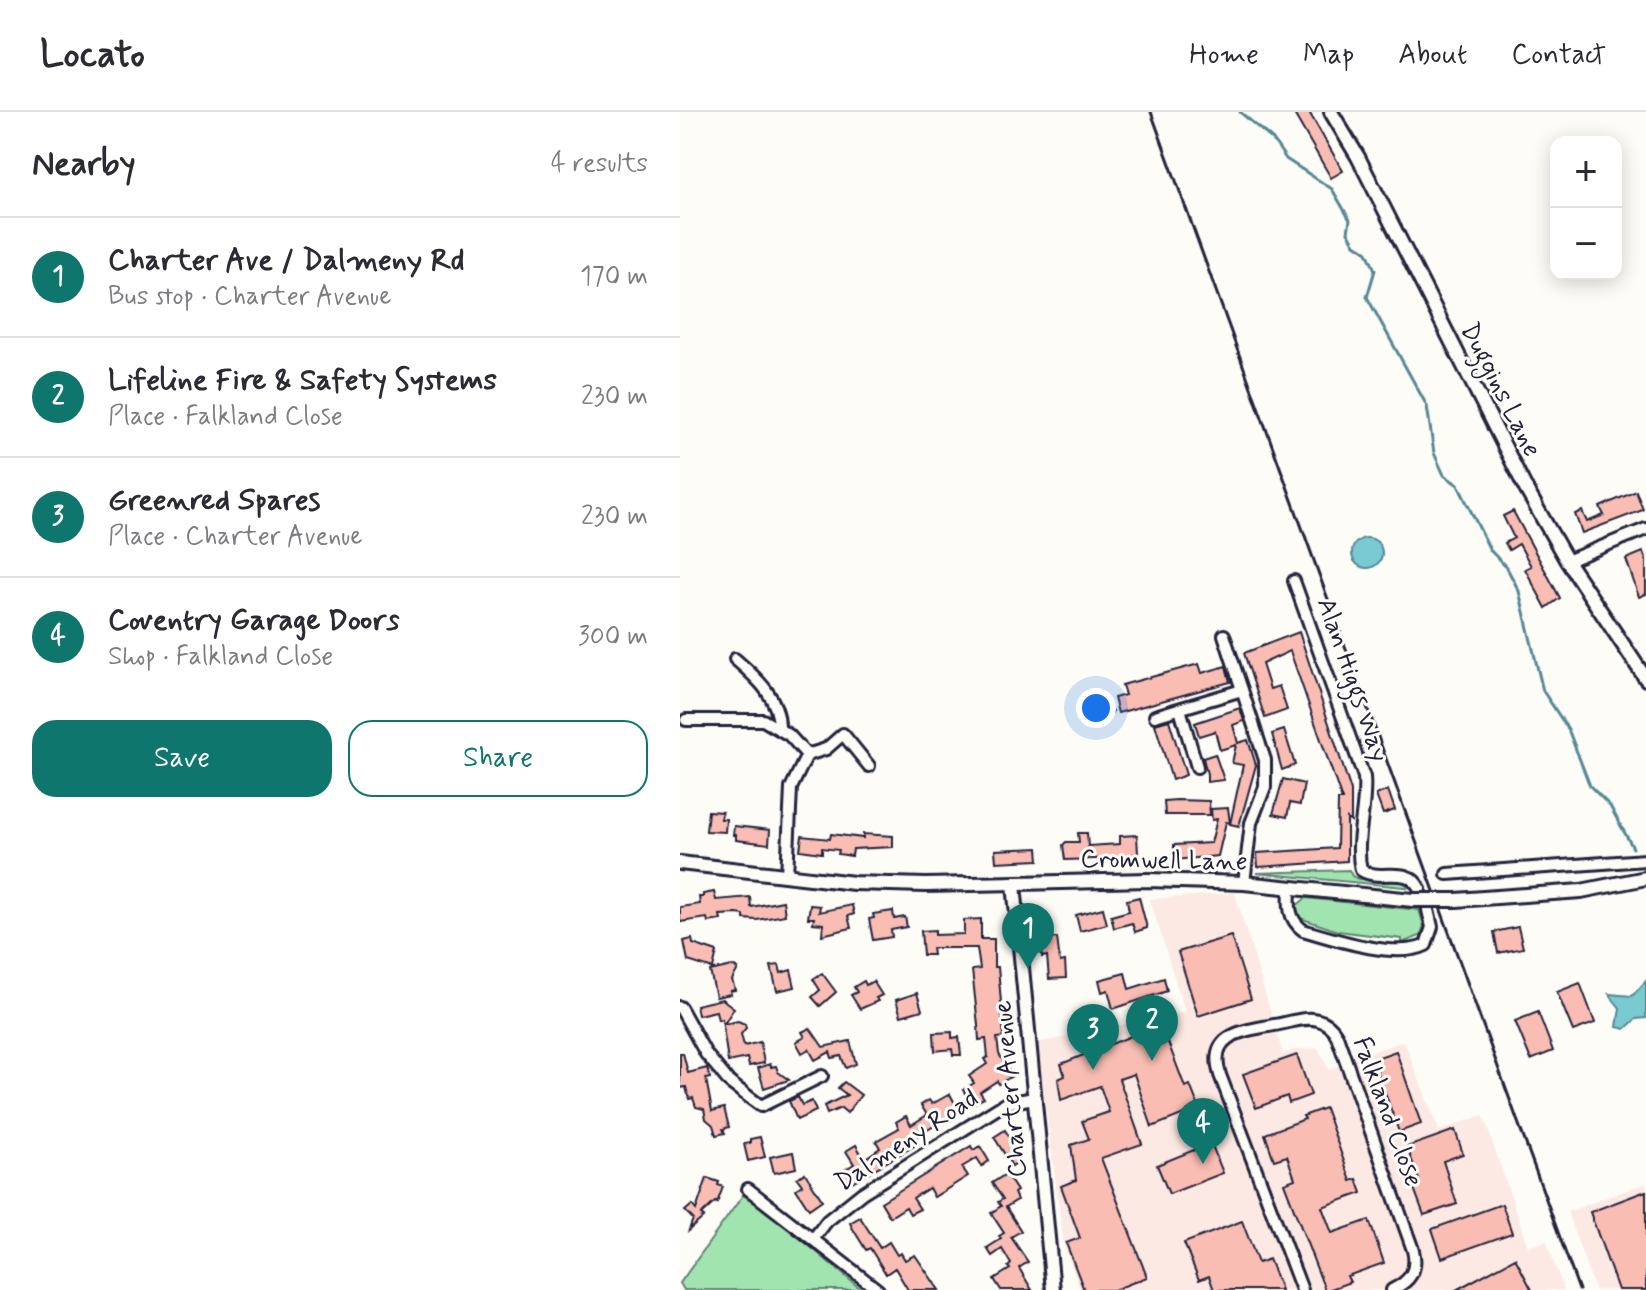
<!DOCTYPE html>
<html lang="en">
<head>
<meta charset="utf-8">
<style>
  body { margin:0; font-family:Mynerve,sans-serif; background:#f2f2f3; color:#2b2b33 }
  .controls { position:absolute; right:24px; top:24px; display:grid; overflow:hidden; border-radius:16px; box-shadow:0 4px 20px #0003 }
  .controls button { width:72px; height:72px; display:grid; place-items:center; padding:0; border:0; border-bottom:2px solid #e1e1e2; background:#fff; color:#2b2b33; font:40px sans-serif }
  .you { position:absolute; left:416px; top:596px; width:28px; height:28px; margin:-20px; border:6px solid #fff; border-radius:50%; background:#1a73e8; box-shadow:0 0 0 12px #1a73e833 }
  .badge { display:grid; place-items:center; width:52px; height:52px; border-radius:50%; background:#0f766e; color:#fff; font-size:26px; font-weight:700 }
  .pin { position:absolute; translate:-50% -66px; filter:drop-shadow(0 2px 4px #0008) }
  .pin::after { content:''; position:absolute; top:42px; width:28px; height:24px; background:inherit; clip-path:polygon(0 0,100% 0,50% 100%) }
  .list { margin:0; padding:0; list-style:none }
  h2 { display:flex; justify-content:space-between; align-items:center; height:104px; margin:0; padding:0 32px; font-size:34px }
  h2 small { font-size:26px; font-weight:400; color:#7c7c81 }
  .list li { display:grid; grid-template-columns:52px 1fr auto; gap:24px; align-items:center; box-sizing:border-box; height:120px; padding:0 32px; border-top:2px solid #e1e1e2 }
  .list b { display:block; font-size:30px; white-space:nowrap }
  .list p { margin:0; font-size:26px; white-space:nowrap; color:#7c7c81 }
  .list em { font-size:26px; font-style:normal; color:#7c7c81 }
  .actions { display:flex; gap:16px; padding:24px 32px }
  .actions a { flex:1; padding:18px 0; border:2px solid #0f766e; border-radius:24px; text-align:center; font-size:28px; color:#0f766e }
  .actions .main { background:#0f766e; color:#fff }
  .map { position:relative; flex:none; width:966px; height:1178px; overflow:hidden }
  header { display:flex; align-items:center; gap:48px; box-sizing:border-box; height:112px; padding:0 40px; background:#fff; border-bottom:2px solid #e1e1e2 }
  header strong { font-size:38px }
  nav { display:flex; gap:44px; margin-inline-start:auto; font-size:28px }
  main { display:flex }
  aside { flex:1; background:#fff }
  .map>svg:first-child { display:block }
  .built { fill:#fce9e3 }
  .green { fill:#a1e4af; stroke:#628375; stroke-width:2 }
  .water { fill:#79cad1; stroke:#568795; stroke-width:2 }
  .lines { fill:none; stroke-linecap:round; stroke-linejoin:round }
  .stream { stroke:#568795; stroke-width:3 }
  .building { fill:#f9bdb4; stroke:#22223b; stroke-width:2 }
  .minor-casing { stroke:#22223b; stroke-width:16 }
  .tertiary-casing { stroke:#22223b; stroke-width:18 }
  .minor { stroke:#fdfcf7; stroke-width:10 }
  .tertiary { stroke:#fdfcf7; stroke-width:12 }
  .rail { stroke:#22223b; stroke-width:3 }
  .tertiary-bridge-casing { stroke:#22223b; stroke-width:18; stroke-linecap:butt }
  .tertiary-bridge { stroke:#fdfcf7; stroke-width:12 }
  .labels { text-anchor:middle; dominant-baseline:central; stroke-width:6; stroke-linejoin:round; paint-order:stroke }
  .street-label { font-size:26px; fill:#22223b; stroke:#fdfcf7 }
</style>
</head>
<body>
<header>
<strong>Locato</strong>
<nav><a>Home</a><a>Map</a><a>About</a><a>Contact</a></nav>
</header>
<main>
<aside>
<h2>Nearby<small>4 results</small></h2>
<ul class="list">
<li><span class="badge">1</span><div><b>Charter Ave / Dalmeny Rd</b><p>Bus stop · Charter Avenue</p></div><em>170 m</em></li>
<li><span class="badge">2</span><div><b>Lifeline Fire &amp; Safety Systems</b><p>Place · Falkland Close</p></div><em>230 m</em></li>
<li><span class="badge">3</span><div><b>Greenred Spares</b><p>Place · Charter Avenue</p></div><em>230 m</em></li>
<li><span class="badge">4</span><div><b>Coventry Garage Doors</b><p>Shop · Falkland Close</p></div><em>300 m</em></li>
</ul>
<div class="actions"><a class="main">Save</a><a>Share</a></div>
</aside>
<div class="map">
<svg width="966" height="1178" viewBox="0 0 966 1178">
  <rect width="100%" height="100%" fill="#fdfcf7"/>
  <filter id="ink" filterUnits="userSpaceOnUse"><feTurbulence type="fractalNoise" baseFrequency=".0125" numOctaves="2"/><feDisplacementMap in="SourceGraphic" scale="16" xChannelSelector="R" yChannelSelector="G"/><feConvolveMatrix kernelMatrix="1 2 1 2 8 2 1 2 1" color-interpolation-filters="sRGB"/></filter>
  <g filter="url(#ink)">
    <g class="built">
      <path d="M555,781l48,161 10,-4 25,-2 11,22 29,-14 46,-15 35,90 44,-16 45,132 18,-6 18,49h-484l-16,-46 -27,-201 148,-31 -35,-113z"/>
      <path d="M966,1071v107h-51l-28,-78z"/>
    </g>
    <g class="green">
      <path d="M669,758l3,6 6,3 45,1 11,8 -158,-15z"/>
      <path d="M626,786l113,12 5,16 -4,10 -18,7v-4l-64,-8 -38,-13 -4,-12z"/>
      <path d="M63,1083l22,14 97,81h-178l-4,-7z"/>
    </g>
    <g class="water">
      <circle cx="687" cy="441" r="15"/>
      <path d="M966,869v37l-10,1 -11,10 -8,-2 3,-19 -11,-14 23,2z"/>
    </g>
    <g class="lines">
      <path class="stream" d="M560,0l33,28 13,19 46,30 18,31 -2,12 7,12 12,8 8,18 -8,27 60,109 7,47 10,22 14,10 32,65 17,18 12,23 24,100 25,38 22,57 20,20 23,42"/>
    </g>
    <g class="building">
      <path d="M613,0h16l34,59 -12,7z"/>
      <path d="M956,379l7,19 -61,23 -7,-19 7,-3 5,11 17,-7 -4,-8z"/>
      <path d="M833,399l47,87 -14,10 -21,-39 6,-3 -12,-22 -10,6 -4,-7 9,-5 -11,-22z"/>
      <path d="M963,440l3,8v34l-7,3 -13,-38z"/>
      <path d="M619,520l52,159v31l-4,-3v42l-89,6 -1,-14 80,-5 1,-48h4l-52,-149 -28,13 8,25 9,-3 8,24 -22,8 -21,-65z"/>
      <path d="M519,552l3,9 24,-7 4,16 -112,31 -4,-15 11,-3 -3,-10z"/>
      <path d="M422,590l11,9 -9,12 -12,-10z"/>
      <path d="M560,596l4,13 -11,4 5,18 10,-3 8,25 -17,61 -9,-2 13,-59 -11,-2 4,-18 -16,5 -5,-19 -16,5 -4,-13z"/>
      <path d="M489,608l17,55 -14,5 -17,-56z"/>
      <path d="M604,618l11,35 -13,5 -10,-36z"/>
      <path d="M535,642l9,26 -17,2v-8l-4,-16z"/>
      <path d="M603,667l21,5 -4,21 -10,-2 -3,14 -14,-3z"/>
      <path d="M708,678l7,20 -12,4 -7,-19z"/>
      <path d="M497,688l32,1 1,14h-45l-1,-14z"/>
      <path d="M548,696l2,15 -4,-1 -8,34 -44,4v-15l37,-2 6,-24 -5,1 -1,-11z"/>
      <path d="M28,699l14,1 -1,7h5l-1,13 -19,-1z"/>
      <path d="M54,714l36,4 -1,14 -33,-4v-5h-3z"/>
      <path d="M398,721h9l1,13 32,-2v-8l17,-1 1,19 -13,1v3l-60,2 -2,-15 3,-3h13z"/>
      <path d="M151,722l32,4v-4l30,2v11l-40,2 -1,7 -14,-2 1,-4 -17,-2v5l-22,-3 2,-14 28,3z"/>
      <path d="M358,736l1,12 -43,2 -1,-12z"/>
      <path d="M34,780l2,8 34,-3 1,10 32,-6 2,14 -28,5 -13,-1v-4l-7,-1 -17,1 1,5 -13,2 -1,-4 -27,4v-15l20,-3 -1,-7h4v-3z"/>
      <path d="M459,785l8,31 -12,4 -3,-9 -18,5 -3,-12 18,-5 -2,-11z"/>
      <path d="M130,793l10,1 -1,6 33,-7 2,9 -6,2 3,12 -29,7 1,-11 -10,-1 1,-5h-6z"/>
      <path d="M423,796l4,16 -27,7 -4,-16z"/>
      <path d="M213,799l1,8 11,-2 2,10 -16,3 1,7 -19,3 -4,-21 5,-1 -1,-4z"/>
      <path d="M364,800l2,18 -11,1 -2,-18z"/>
      <path d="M301,807v20h13v28h4l6,70 -7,1 2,16 13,22 -13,8 -2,-3 -17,11 4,6 -12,6 -9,-14 11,-7 -5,-7 18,-12 -3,-5 4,-2 -2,-18 -7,1 -1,-15 -6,-55 8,-1 -3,-21h-45l1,7h-10l-2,-24 14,-1v5l29,-1v-14z"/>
      <path d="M838,815l5,21 -25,5 -4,-21z"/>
      <path d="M551,824l20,63 -53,17 -20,-64z"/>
      <path d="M377,826l3,24 5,-1 1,17 -17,1 -2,-23 -5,1 -2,-17z"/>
      <path d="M12,827l1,5 24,8 -4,17 -25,-8 -4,-20z"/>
      <path d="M99,853l2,8 10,-3 4,17 -18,4 -6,-25z"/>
      <path d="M52,854l6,3 -6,11 3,10 -5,1 1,3 -15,3 -6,-26z"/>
      <path d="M142,861l14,19 -16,14 -8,-9 8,-7 -7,-11z"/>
      <path d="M445,861l4,16 35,-11 3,13 -54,18 -5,-19 -6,2 -3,-12z"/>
      <path d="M184,869l2,4 7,-4 9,14 -6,3 2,3 -18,8 -9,-14 6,-3 -3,-5z"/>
      <path d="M900,871l15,40 -22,8 -16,-39z"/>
      <path d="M237,881l5,17 -21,6 -5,-16z"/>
      <path d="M42,887l12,9 -10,16 14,-3 7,3 1,4 -5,6 3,12 16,-4 4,21 -15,3 -2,-8 -19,4 -6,-43 -4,1 -2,-9 -18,4 -2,-10z"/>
      <path d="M858,900l15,39 -22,9 -16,-39z"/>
      <path d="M481,912l24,63 5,-2 9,23 -47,19 -18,-53 -15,5 23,65 -41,14 46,119 -33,13h-30l-18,-47 14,-5 -19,-52 15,-6 -5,-35 18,-6 -7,-18 27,-9 -9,-26 -39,14 -3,-21 7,-3 -4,-12z"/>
      <path d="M130,916l13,19 27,-6 6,23 -10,4 -5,-12 -9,2 -2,-6 -15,8 -6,-11 -7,4 -6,-11 9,-5 -3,-5z"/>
      <path d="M272,920v6l7,-1 2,18h-8l-1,-6 -17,2 -1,-18z"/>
      <path d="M716,939l25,73 -22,8 -26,-73z"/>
      <path d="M0,941h3l5,20 19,-5 3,10 -4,1 6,32 12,-3 5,19 -6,2 2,4 -9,2 -3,-10 -7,-6 -2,-10 -8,-2 -3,-9 -4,1 -3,-12 -6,1z"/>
      <path d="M617,943l14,40 -22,8 -2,-7 -31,12 -13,-34z"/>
      <path d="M90,952l1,3 5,-1 2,6 11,8 -25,8 -6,-20z"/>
      <path d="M164,970l17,13 -14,18 -6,-5 -14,6 -3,-8 23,-11 -9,-7z"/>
      <path d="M270,982l9,17 -48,29 3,6 -67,39 -8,-12 15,-9 -8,-13 10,-6 8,14 16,-11 -4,-7 23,-13 -3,-6 10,-6 5,9 16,-10 -6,-10 8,-5 3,4z"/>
      <path d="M118,985l4,8 10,-4 4,10 -19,9 -8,-19z"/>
      <path d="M645,996l26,73 6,-2 5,14 -40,14 10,26 37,-13 15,43 -37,13 3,6 -22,8h-3l-41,-107 11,-4 -8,-23 -13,4 -9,-26 40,-15 -2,-3z"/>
      <path d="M325,1018l13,21 -4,3 5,7 -7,5 -18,-29z"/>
      <path d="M775,1018l8,24 -20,7 14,43 -33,11 -12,-32 7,-3 -12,-33z"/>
      <path d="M80,1025l5,20 -17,4 -4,-17 6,-1v-4z"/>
      <path d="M531,1031l12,30 -54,21 -12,-29z"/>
      <path d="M291,1034l2,4 7,-4 9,15 -7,5 -5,-8 -15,9 6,9 -34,21 -5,-9 -16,10 7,11 -10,5 -4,-7 -16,10 -9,-15z"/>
      <path d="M113,1040l3,16 -22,5 -4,-16z"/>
      <path d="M125,1061l17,27 -13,9 -13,-20 6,-4 -5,-7z"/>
      <path d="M326,1062l11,17 -3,2 3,7 -11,7 15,24 -10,6 17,25 -9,6 13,22h-31l-7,-11 16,-10 -2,-2 3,-3 -9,-15 -10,7 -5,-8 14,-9 -2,-3 5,-3 -13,-20 10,-7 -3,-4 5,-3 -11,-16z"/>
      <path d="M27,1066l12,4 -1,3 5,2 -6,16 -2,-1 -14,13 3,2 -15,13 4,-11 -8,-8 7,-6 4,5z"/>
      <path d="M966,1079v99h-28l-28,-78z"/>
      <path d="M822,1092l10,29 -70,25 -10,-29z"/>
      <path d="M180,1105l20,31 9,-6 8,13 4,-2 4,7 10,-5 24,35h-31l-13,-22 -9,6 -16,-26 -4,2 -13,-21 -3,-6z"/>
      <path d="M562,1109l16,42 11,-4 12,31h-67l-5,-14 -10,4 -15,-37z"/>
      <path d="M835,1146l17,32h-76z"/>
    </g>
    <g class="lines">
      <defs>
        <g id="minor">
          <path d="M887,449l79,-32"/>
          <path d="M614,469l70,196c3,30 -10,64 -3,93 20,13 46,-7 59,19"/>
          <path d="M544,523l41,125v27l-14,36 -7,60"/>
          <path d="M55,547c22,19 45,39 44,70"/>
          <path d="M500,597l17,58"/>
          <path d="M475,604l87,-26"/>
          <path d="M6,608h77l26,15 18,20"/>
          <path d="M127,643l19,-6 17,-15 26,32"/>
          <path d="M767,762l199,-14"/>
          <path d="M107,764l4,-88 16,-33"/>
          <path d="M610,775c-1,18 -2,32 13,43 30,9 94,30 123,15l6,-18 -4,-17"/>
          <path d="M0,895l26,47 24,29 31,23 61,-30"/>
          <path d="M68,1077l130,101"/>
          <path d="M134,1126l13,-17 35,-28 144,-90 28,-5"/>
          <path d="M622,1178l-82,-215c-13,-42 24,-44 54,-50 14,-2 31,-9 44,-5 9,2 15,8 19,16l76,214c5,21 -3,31 -21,40"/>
        </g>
        <g id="tertiary">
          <path d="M651,0l27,45 168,332 41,72 79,118"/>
          <path d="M0,751l174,20 72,2 222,-5 96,3 169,17"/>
          <path d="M334,772l39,406"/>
          <path d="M776,788l125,-9 65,-13"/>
        </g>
      </defs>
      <use href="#minor" class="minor-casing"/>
      <use href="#tertiary" class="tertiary-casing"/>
      <use href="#minor" class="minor"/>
      <use href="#tertiary" class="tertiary"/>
      <path class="rail" d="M471,0l428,1178"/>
      <defs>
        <path id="tertiary-bridge" d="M733,788h43"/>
      </defs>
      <use href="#tertiary-bridge" class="tertiary-bridge-casing"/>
      <use href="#tertiary-bridge" class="tertiary-bridge"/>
    </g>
  </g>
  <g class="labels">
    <g class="street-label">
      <text transform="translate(820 278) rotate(63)">Duggins Lane</text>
      <text transform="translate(672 568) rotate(71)">Alan Higgs Way</text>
      <text transform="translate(484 749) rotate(1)">Cromwell Lane</text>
      <text transform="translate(331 977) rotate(-95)">Charter Avenue</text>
      <text transform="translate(707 1000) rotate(70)">Falkland Close</text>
      <text transform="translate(227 1029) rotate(-33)">Dalmeny Road</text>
    </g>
  </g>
</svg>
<div class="controls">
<button>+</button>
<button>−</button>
</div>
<div class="you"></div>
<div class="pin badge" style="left:348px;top:857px">1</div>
<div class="pin badge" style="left:472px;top:949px">2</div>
<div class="pin badge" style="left:413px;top:958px">3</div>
<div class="pin badge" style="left:523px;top:1052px">4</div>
</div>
</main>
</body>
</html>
